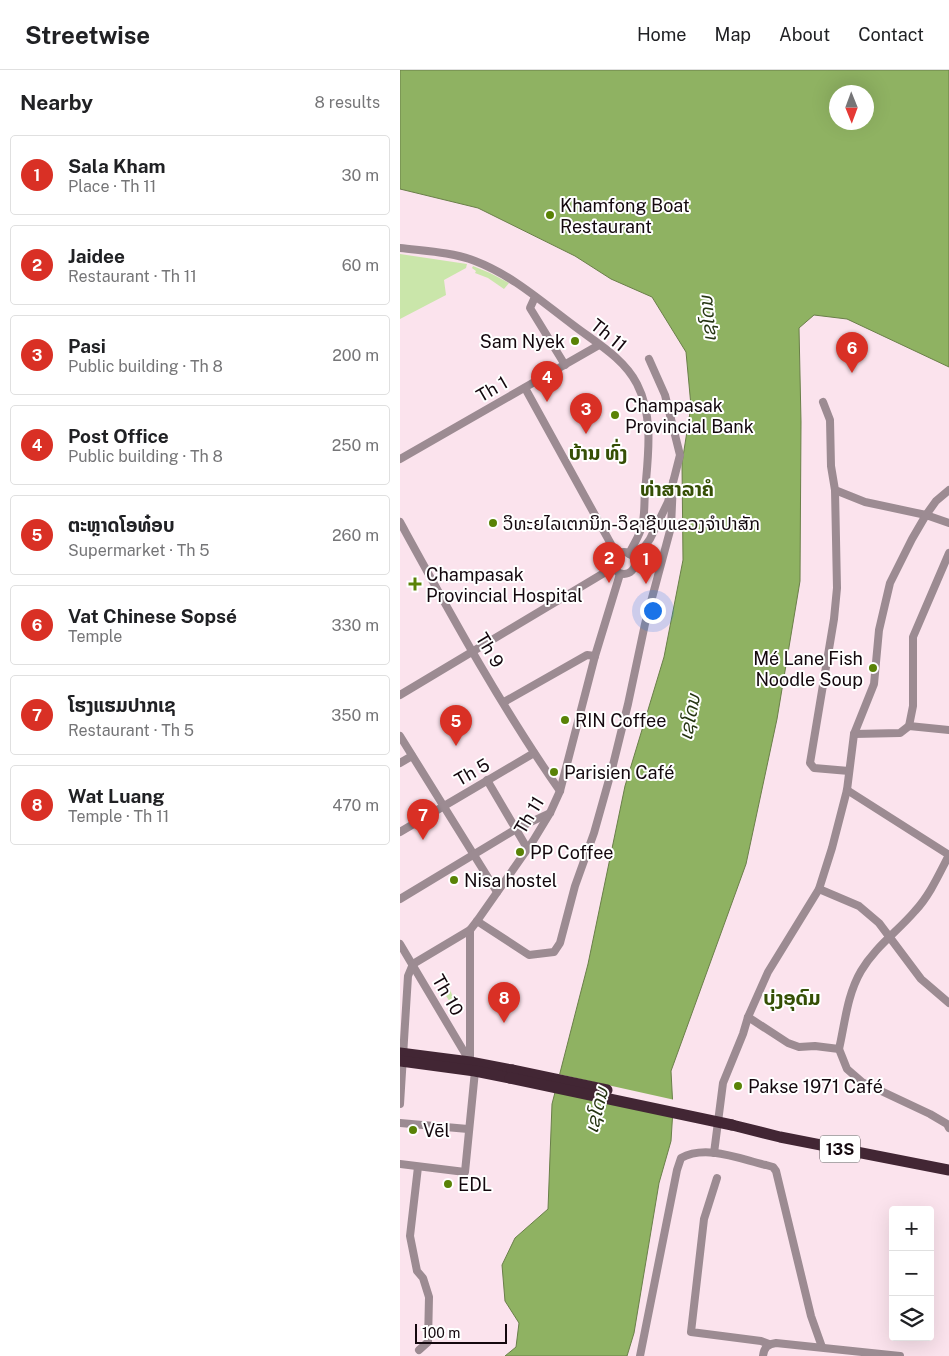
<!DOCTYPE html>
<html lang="en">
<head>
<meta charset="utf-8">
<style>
  body { margin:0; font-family:"Public Sans","Noto Sans Lao",sans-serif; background:#f6f6f6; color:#202124 }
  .controls { position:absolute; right:15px; bottom:15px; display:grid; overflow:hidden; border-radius:5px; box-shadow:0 5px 20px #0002 }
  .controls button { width:45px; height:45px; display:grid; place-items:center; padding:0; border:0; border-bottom:1px solid #e0e0e0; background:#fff; color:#202124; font:25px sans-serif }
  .compass { position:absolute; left:429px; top:15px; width:45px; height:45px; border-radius:50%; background:#fff; box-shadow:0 5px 20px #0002; rotate:179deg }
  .scale { position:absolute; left:15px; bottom:12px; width:92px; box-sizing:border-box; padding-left:5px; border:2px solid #14080e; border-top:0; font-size:14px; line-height:18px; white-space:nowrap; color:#14080e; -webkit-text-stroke:4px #fff; paint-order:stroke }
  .you { position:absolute; left:252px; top:540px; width:18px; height:18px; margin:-12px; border:4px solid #fff; border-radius:50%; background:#1a73e8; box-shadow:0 0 0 8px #1a73e833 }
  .badge { display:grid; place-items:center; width:32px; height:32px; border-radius:50%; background:#d93025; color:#fff; font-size:16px; font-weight:700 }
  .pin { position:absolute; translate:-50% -41px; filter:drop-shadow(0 1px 2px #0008) }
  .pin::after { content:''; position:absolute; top:26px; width:18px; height:15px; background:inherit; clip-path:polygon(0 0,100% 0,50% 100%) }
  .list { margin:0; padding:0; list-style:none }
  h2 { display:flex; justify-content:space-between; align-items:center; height:65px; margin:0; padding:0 20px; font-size:21px }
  h2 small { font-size:16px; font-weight:400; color:#757577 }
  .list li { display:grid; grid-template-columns:32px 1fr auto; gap:15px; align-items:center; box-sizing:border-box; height:80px; margin:0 10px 10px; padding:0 10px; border:1px solid #e0e0e0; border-radius:5px }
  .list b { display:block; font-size:19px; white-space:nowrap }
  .list p { margin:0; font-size:16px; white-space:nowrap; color:#757577 }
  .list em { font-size:16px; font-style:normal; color:#757577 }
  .icon { flex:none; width:28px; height:28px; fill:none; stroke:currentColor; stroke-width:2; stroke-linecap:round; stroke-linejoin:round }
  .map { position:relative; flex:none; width:549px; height:1286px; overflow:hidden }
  header { display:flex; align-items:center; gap:30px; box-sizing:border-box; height:70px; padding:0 25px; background:#fff; border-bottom:1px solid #e0e0e0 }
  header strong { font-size:24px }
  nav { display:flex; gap:28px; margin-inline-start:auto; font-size:18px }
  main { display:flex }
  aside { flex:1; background:#fff }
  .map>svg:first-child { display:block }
  .green { fill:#cae6aa }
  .water { fill:#8fb262; stroke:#6a7f49; fill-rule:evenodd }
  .pier { fill:#fbe3ed }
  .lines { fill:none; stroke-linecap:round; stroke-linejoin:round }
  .minor { stroke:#9c8b92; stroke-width:8 }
  .highway { stroke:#422634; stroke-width:11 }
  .highway-bridge { stroke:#422634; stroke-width:11 }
  .poi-dot { fill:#598206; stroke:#fff; stroke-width:2 }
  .labels { text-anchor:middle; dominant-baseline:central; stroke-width:4; stroke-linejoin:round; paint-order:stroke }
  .shield { fill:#fff; stroke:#5a5256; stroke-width:1 }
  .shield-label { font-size:16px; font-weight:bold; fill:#14080e }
  .poi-label { font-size:18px; fill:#14080e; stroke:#fff; text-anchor:start }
  .street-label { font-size:18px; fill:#14080e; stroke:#fff }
  .water-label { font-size:19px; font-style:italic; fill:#263513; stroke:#fff }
  .quarter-label { font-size:20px; font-weight:bold; fill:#354f05; stroke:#fff }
</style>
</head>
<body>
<header>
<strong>Streetwise</strong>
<nav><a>Home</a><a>Map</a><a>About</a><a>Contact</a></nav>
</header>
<main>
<aside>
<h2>Nearby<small>8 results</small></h2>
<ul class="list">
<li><span class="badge">1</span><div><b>Sala Kham</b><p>Place · Th 11</p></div><em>30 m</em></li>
<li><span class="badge">2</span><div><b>Jaidee</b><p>Restaurant · Th 11</p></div><em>60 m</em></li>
<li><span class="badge">3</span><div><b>Pasi</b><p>Public building · Th 8</p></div><em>200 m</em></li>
<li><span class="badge">4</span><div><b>Post Office</b><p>Public building · Th 8</p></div><em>250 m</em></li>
<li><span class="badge">5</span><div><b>ຕະຫຼາດໂອທ໋ອບ</b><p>Supermarket · Th 5</p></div><em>260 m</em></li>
<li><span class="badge">6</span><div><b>Vat Chinese Sopsé</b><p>Temple</p></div><em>330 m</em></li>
<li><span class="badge">7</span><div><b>ໂຮງແຮມປາກເຊ</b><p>Restaurant · Th 5</p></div><em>350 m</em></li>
<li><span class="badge">8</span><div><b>Wat Luang</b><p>Temple · Th 11</p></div><em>470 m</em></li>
</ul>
</aside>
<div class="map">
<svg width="549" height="1286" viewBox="0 0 549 1286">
  <rect width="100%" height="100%" fill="#fbe3ed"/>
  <g class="green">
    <path d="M0,184l67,10 -1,4 -22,12 2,15 -46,24z"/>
    <path d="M73,196l17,7 19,10 -5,6 -16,-11 -13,-5 1,-2 -4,-3z"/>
    <path d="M49,916l5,15 -4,1 -9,-14z"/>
  </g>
  <path class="water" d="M0,0h549v297l-102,-48 -33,-4 -15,13 2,94 -1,159 -23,138 -31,145 -75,207 2,38 -2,32 -12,42 -25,150 -7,23h-122l11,-9 3,-24 -14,-22 -3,-36 13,-27 33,-29 4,-105 36,-140 37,-178 39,-129 19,-97 -1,-97 9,-57 -5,-54 -34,-55 -41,-18 -36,-23 -97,-48 -78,-19zM437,22h30v30h-30z"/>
  <path class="pier" d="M158,1004l117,26 1,9 -122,-21z"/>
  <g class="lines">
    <g class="minor">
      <path d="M0,178c24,3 52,4 75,13 37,14 67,41 98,64 22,17 51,33 64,59 17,33 11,72 8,108 -1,11 0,24 -3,34 -2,9 -9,19 -13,28"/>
      <path d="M135,227l-5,11 35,57"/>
      <path d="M125,318l92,167"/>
      <path d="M423,332l7,18 1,46 4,24 30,12 61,13 23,8"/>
      <path d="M0,389l199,-114"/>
      <path d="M435,420l2,98 -3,31 -24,144 4,5 35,3"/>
      <path d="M0,452c50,91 100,183 160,269"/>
      <circle cx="224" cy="493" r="11"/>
      <path d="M235,490l15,-21 18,-37 12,-47 -15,-60 -16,-36"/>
      <path d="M0,625l214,-128"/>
      <path d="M104,632l83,-47 8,1"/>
      <path d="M509,656l40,4"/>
      <path d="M454,664l46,-1 9,-7 4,-20v-69l36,-84"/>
      <path d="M0,666l97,156"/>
      <path d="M0,693l12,-7"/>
      <path d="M87,710l40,68"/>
      <path d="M447,720l102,65"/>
      <path d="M0,762l134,-79"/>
      <path d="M419,819l40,17 20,17 42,56 28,24"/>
      <path d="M0,829l116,-70 34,-16"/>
      <path d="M77,851l52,34 25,-3 6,-9 15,-57 19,-53 18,-64 16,-65 17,-80 26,-97 2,-45"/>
      <path d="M0,874l69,116"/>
      <path d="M348,947l40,26 11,4 16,-1 24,3 8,20 15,13 68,32 17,10 2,4"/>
      <path d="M439,979c6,-26 8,-54 22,-78 14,-24 36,-39 54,-60 15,-16 24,-37 34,-56"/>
      <path d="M70,992v-132l7,-9 56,-80 17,-28 10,-22 35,-135 25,-82"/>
      <path d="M0,1034l8,-128 5,-12 57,-34"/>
      <path d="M0,1053l68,6"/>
      <path d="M314,1083l9,-70 20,-49 5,-17 20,-45 51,-83 13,-41 15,-58 7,-56 20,-50 5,-54 11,-47 22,-44 14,-24 10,-14 13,-11"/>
      <path d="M0,1094l65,8 10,-101"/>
      <path d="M18,1097l-8,69 7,35 6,7 6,19 -1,45 -9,8"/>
      <path d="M317,1108l-13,41 -13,113 70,9 8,3"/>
      <path d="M240,1286l37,-186 4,-12c25,-14 59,1 85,7l7,2 3,4 35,145 11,31"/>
      <path d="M363,1286c1,-9 5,-12 13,-13l124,13"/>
    </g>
    <g class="highway">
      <path d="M0,983l70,9 42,8"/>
      <path d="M0,991l75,10 35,7"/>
      <path d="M332,1055l48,12 169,33"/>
    </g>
    <g class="highway-bridge">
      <path d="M112,1000l95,20"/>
      <path d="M110,1008l222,47"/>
    </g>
  </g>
  <g class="poi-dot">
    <circle cx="150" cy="145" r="5"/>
    <circle cx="175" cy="271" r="5"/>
    <circle cx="215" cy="345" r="5"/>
    <circle cx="93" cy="453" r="5"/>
    <path d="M12.5 506.5h5v5h5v5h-5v5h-5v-5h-5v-5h5z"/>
    <circle cx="473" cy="598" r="5"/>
    <circle cx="165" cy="650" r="5"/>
    <circle cx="154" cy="702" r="5"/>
    <circle cx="120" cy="782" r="5"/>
    <circle cx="54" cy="810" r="5"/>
    <circle cx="338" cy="1016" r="5"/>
    <circle cx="13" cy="1060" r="5"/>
    <circle cx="48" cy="1114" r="5"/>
  </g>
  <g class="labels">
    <rect class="shield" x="420" y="1065.5" width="40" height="27" rx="4"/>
    <g class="shield-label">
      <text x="440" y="1079">13S</text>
    </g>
    <g class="poi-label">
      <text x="160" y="135">Khamfong Boat<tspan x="160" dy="21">Restaurant</tspan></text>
      <text x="165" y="271" text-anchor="end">Sam Nyek</text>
      <text x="225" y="335">Champasak<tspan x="225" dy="21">Provincial Bank</tspan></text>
      <text x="103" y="453">ວິທະຍໄລເຕກນິກ-ວິຊາຊີບແຂວງຈໍາປາສັກ</text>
      <text x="26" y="504">Champasak<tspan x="26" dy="21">Provincial Hospital</tspan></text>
      <text x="463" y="588" text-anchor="end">Mé Lane Fish<tspan x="463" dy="21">Noodle Soup</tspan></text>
      <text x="175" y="650">RIN Coffee</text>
      <text x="164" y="702">Parisien Café</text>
      <text x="130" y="782">PP Coffee</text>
      <text x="64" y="810">Nisa hostel</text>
      <text x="348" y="1016">Pakse 1971 Café</text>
      <text x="23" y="1060">Vēl</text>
      <text x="58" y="1114">EDL</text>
    </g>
    <g class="street-label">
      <text transform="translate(209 265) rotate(39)">Th 11</text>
      <text transform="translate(92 319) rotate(-30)">Th 1</text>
      <text transform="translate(90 580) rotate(59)">Th 9</text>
      <text transform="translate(72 702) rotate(-30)">Th 5</text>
      <text transform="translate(129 745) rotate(-59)">Th 11</text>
      <text transform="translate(48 925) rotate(60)">Th 10</text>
    </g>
    <g class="water-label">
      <text transform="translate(307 249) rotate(-95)">ເຊໂດນ</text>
      <text transform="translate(289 647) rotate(-79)">ເຊໂດນ</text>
      <text transform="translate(196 1040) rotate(-76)">ເຊໂດນ</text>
    </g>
    <g class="quarter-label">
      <text x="198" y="383">ບ້ານ ທົ່ງ</text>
      <text x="277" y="419">ທ່າສາລາຄໍ</text>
      <text x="392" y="928">ບຸ່ງອຸດົມ</text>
    </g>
  </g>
</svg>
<div class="controls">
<button>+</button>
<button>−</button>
<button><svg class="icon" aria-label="layers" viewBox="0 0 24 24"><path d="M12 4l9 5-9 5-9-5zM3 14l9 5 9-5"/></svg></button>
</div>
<svg class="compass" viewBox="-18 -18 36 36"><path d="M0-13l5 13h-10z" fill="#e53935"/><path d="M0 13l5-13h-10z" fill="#757577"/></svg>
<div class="scale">100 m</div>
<div class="you"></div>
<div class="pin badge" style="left:246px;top:514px">1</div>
<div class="pin badge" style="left:209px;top:513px">2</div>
<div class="pin badge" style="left:186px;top:364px">3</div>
<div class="pin badge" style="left:147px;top:332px">4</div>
<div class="pin badge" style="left:56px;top:676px">5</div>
<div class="pin badge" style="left:452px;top:303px">6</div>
<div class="pin badge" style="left:23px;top:770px">7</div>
<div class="pin badge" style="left:104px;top:953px">8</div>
</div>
</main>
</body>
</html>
